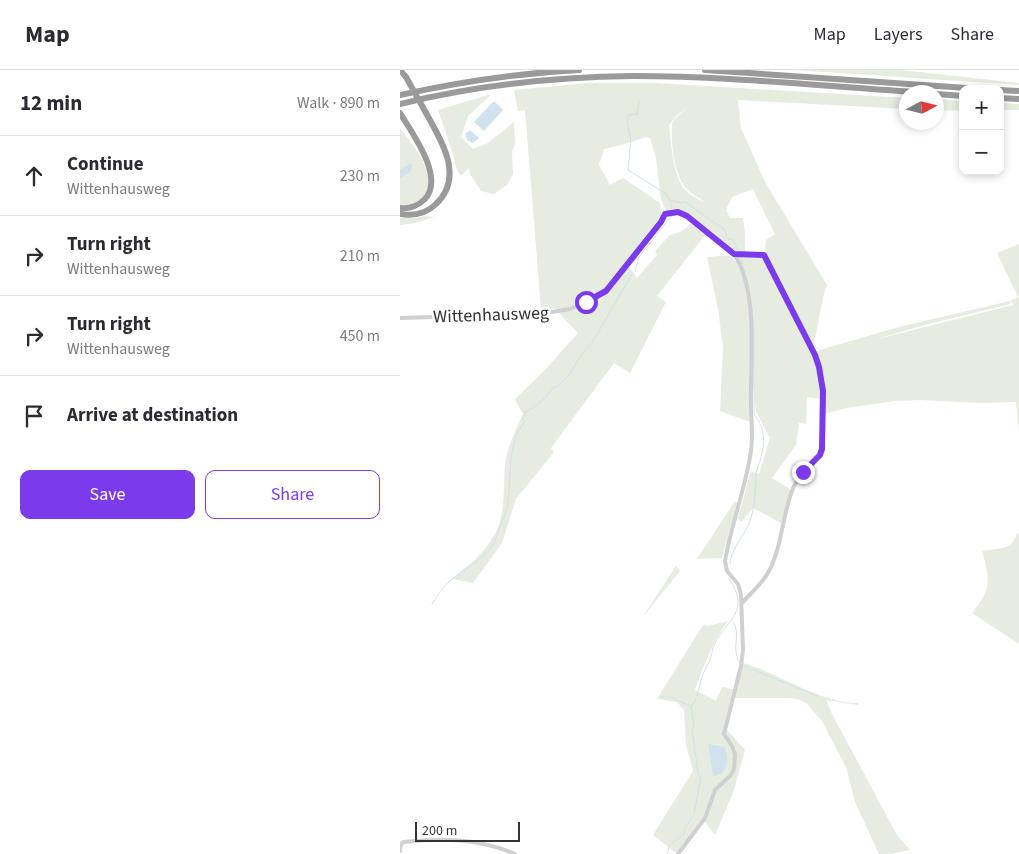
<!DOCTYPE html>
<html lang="en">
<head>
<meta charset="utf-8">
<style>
  body { margin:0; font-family:"Source Sans 3",sans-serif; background:#f2f2f3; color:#2b2b33 }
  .controls { position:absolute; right:15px; top:15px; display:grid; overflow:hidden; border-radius:10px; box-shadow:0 2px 8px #0003 }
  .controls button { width:45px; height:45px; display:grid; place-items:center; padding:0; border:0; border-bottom:1px solid #e1e1e2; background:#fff; color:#2b2b33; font:25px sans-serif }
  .compass { position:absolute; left:499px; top:15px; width:45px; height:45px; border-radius:50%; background:#fff; box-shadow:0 2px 8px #0003; rotate:83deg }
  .scale { position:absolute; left:15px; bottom:12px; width:105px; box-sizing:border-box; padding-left:5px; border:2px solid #333; border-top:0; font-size:14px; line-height:18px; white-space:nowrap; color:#333; -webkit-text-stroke:4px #fff; paint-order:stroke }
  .stop { position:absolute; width:15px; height:15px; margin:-11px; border:4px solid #7c3aed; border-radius:50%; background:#fff }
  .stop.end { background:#7c3aed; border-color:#fff; box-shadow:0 1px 5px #0008 }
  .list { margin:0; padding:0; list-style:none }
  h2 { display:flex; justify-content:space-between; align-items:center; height:65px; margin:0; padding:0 20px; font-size:21px }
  h2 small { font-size:16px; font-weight:400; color:#7c7c81 }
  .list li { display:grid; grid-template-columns:32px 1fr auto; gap:15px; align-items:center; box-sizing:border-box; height:80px; padding:0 20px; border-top:1px solid #e1e1e2 }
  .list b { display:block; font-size:19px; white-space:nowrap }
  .list p { margin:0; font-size:16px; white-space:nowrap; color:#7c7c81 }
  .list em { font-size:16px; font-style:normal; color:#7c7c81 }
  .actions { display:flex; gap:10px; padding:15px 20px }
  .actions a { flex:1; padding:11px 0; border:1px solid #7c3aed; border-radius:10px; text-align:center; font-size:18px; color:#7c3aed }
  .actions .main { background:#7c3aed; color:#fff }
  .icon { flex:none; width:28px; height:28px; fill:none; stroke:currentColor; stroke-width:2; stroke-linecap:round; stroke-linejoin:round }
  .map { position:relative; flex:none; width:619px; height:784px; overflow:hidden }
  header { display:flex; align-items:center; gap:30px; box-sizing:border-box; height:70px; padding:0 25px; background:#fff; border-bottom:1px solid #e1e1e2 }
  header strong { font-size:24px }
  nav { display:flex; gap:28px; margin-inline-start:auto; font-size:18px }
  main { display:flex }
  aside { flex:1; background:#fff }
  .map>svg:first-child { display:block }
  .green { fill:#e6ecdf; fill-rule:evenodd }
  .water { fill:#cfe2ee }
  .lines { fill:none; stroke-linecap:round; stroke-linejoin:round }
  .stream { stroke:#cfe2ee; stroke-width:1 }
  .street { stroke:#d0d0d0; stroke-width:4 }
  .highway { stroke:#9a9a9a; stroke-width:6 }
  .highway-bridge { stroke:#9a9a9a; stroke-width:6 }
  .route { stroke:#7c3aed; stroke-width:6 }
  .labels { text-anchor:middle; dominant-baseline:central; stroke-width:5; stroke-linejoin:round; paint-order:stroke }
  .street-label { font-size:18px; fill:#333; stroke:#fff }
</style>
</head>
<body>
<header>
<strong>Map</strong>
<nav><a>Map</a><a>Layers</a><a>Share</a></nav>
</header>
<main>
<aside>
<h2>12 min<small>Walk · 890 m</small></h2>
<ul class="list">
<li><svg class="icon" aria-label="ahead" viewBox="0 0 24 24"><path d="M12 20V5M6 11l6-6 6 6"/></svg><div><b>Continue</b><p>Wittenhausweg</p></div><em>230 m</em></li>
<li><svg class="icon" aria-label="right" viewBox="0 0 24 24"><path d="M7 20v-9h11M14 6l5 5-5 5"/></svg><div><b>Turn right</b><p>Wittenhausweg</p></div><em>210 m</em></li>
<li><svg class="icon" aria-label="right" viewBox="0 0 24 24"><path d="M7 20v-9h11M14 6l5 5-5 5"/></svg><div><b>Turn right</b><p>Wittenhausweg</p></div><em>450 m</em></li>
<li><svg class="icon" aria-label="arrive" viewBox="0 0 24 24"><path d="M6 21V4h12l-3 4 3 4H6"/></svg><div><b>Arrive at destination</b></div></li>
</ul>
<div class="actions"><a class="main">Save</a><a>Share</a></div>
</aside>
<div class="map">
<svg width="619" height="784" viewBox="0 0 619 784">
  <rect width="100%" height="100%" fill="#fff"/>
  <g class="green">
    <path d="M395,0h107l117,13v2z"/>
    <path d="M187,13h70l249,15v11l-168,-9 3,28 24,54 62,103 -4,13 -10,50 -48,-94 1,-14 9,-6 -22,-45 -21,8 -6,13 4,8h13l2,16v19l-11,-2 -46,-37 -10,-4 -11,2 -6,-12 -5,-42 -6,-20 -4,-1 -21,7 -21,5 -5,16 11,20 13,-7 37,25 2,16 -60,76 -38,14h-23l-16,-199 -7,1 -4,-21zM291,35l-17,14 -2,5c-1,19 1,49 15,65 5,6 14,9 18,14 -6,-4 -14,-7 -20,-13 -12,-14 -14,-47 -16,-65l6,-8z"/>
    <path d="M92,24l-24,22 -7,21 12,12 15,-6 26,-21 1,22 -3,8 1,22 -6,11 -13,9 -13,-3 -11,-17 -1,-6 -8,8 -4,-6 -3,-13 -16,-47z"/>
    <path d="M537,29l26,2v9l-26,1z"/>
    <path d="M600,33l19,1v6h-19z"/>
    <path d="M0,58c8,11 19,24 24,36 10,24 2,40 -24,42z"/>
    <path d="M25,146l9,1 -19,6 -15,2v-7h15z"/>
    <path d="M292,153l14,11 -49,62 9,6 -36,71 -16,-10 -63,85 3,4 -38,47 -14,44 -29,40 -21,-4c16,-13 33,-27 43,-45 11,-20 8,-47 10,-69 2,-18 11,-35 18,-51l-8,-15 27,-26 36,-40 -19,-20 38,-13v5l31,-40 9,13 20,-23 -2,-4 15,-16 10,-3z"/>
    <path d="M619,174v189l-3,-31 -36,1 -60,-3 -25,1 -48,7 -24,6 1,-28 -8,-35 83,-24 111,-26 1,3 -87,21 -51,15 140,-35 -2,-5 7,-3 -21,-44z"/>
    <path d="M331,185c27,27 19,128 19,167l-30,-11 3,-64 -5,-38 -11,-52z"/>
    <path d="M338,186l25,1 55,106 4,36 -15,-2 -1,27 -7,-1 -3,22 -24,33 20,12 -9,34 -30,-16 -12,14 -3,-4 13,-47 8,3 11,-36 -14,-26 -4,-37 -1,-69z"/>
    <path d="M335,431l2,2 -15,55 -25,1z"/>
    <path d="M619,462v112l-47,-31c20,-24 18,-33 10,-62 8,-2 24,-1 30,-8 3,-3 3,-7 7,-11z"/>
    <path d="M276,496l4,5 -38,47z"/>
    <path d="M328,551c-16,21 -24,44 -33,69l21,11 6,-14 11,2 -10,41h4l18,20 -11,40 -19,45 -10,-13 -4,-1 -25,32 -23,-18 40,-64 -7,-26 -2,-35 -7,-8 -20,-3 46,-74 5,1z"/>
    <path d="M343,593c39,11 74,39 115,40v2l-32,-5 6,14 65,121 13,15 -19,4h-12l-24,-52 -9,-35 -24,-46 -16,-18 -8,-4 -9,-1h-55z"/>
  </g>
  <g class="water">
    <path d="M94,31l9,9 -19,21 -10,-9z"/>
    <path d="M70,60l9,8 -6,5 -6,-3 -2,-6z"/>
    <path d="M11,93l1,5 -2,4 -10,6v-8z"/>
    <path d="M308,674l16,3c7,10 3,29 -11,29z"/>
  </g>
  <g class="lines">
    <g class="stream">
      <path d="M239,31l-2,14 -4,-1 -4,1 -2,7 4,17 -3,31 38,24 4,6 11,3 4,-1 40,28 2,8 6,2 5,11"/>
      <path d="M270,130l2,9"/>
      <path d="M340,186l9,32"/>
      <path d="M235,201l4,-14 33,-42"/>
      <path d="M330,494c1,-14 12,-26 18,-38 7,-16 7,-32 8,-50 0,-5 2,-10 4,-15 5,-18 6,-32 -6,-47v-86l-2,-21"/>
      <path d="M32,534c6,-9 11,-18 19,-24 15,-13 37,-22 45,-42 3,-9 11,-26 12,-36 3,-25 -1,-60 17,-80l-2,-1 -1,-3 3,-2v-4c9,-3 23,-16 27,-24l4,-1 12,-10 13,-22 11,-12 40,-69"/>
      <path d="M333,552c9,11 -3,28 7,41"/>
      <path d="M344,596l73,30"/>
      <path d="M297,626c2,-6 3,-13 5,-19 2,-6 5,-11 8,-17 2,-5 2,-10 4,-15 14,-28 37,-32 15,-67"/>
      <path d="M260,627h11l19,9"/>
      <path d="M294,743l7,-35 -3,-5 -6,-44 2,-5 -3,-17 5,-8"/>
      <path d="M267,784l3,-9 14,-11 1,-6 7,-11"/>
    </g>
    <g class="street">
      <path d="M334,184h28l3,2 21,45 29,54 4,12 4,24v55c-3,16 -22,25 -29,40 -12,27 -11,58 -25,85 -6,12 -18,22 -27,32"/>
      <path d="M0,248l140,-4 30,-5 37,-18 54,-69 4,-8c9,-2 14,-2 22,2l47,38c25,38 16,106 17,150 0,18 3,35 -1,53 -6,35 -19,69 -25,104l2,10 11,13 3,10 2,56 -2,16 -17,68 8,12 3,8 -1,15 -4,7 -15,14 -10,28 -27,36"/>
      <path d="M0,781l1,-7 3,-2c39,-4 74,-4 111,12"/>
    </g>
    <g class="highway">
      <path d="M0,0l6,7"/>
      <path d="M305,0l277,19"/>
      <path d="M600,20l19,1"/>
      <path d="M536,24l27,2"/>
      <path d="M0,25c59,-13 119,-22 179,-25"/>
      <path d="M600,28l19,1"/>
      <path d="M0,34c76,-19 155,-27 233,-28 93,0 188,10 281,16"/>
      <path d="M0,43c12,20 45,64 25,86 -7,7 -15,10 -25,9"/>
      <path d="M0,144c13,2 26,0 36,-10 29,-27 5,-64 -10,-91"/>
    </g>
    <path class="highway-bridge" d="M6,7l20,36"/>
  </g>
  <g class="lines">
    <path class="route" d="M186,232l20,-11 55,-69 4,-8 13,-2 9,4 47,38 30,1 51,100 4,12 4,24 -1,58 -2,6 -17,17"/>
  </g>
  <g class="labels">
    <g class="street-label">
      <text transform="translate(91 245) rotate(-2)">Wittenhausweg</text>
    </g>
  </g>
</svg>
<div class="controls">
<button>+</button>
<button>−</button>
</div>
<svg class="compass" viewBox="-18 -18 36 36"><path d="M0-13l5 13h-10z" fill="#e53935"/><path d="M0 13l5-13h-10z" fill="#7c7c81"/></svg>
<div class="scale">200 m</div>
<div class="stop" style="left:186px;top:232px"></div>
<div class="stop end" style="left:403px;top:402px"></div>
</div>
</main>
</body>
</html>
